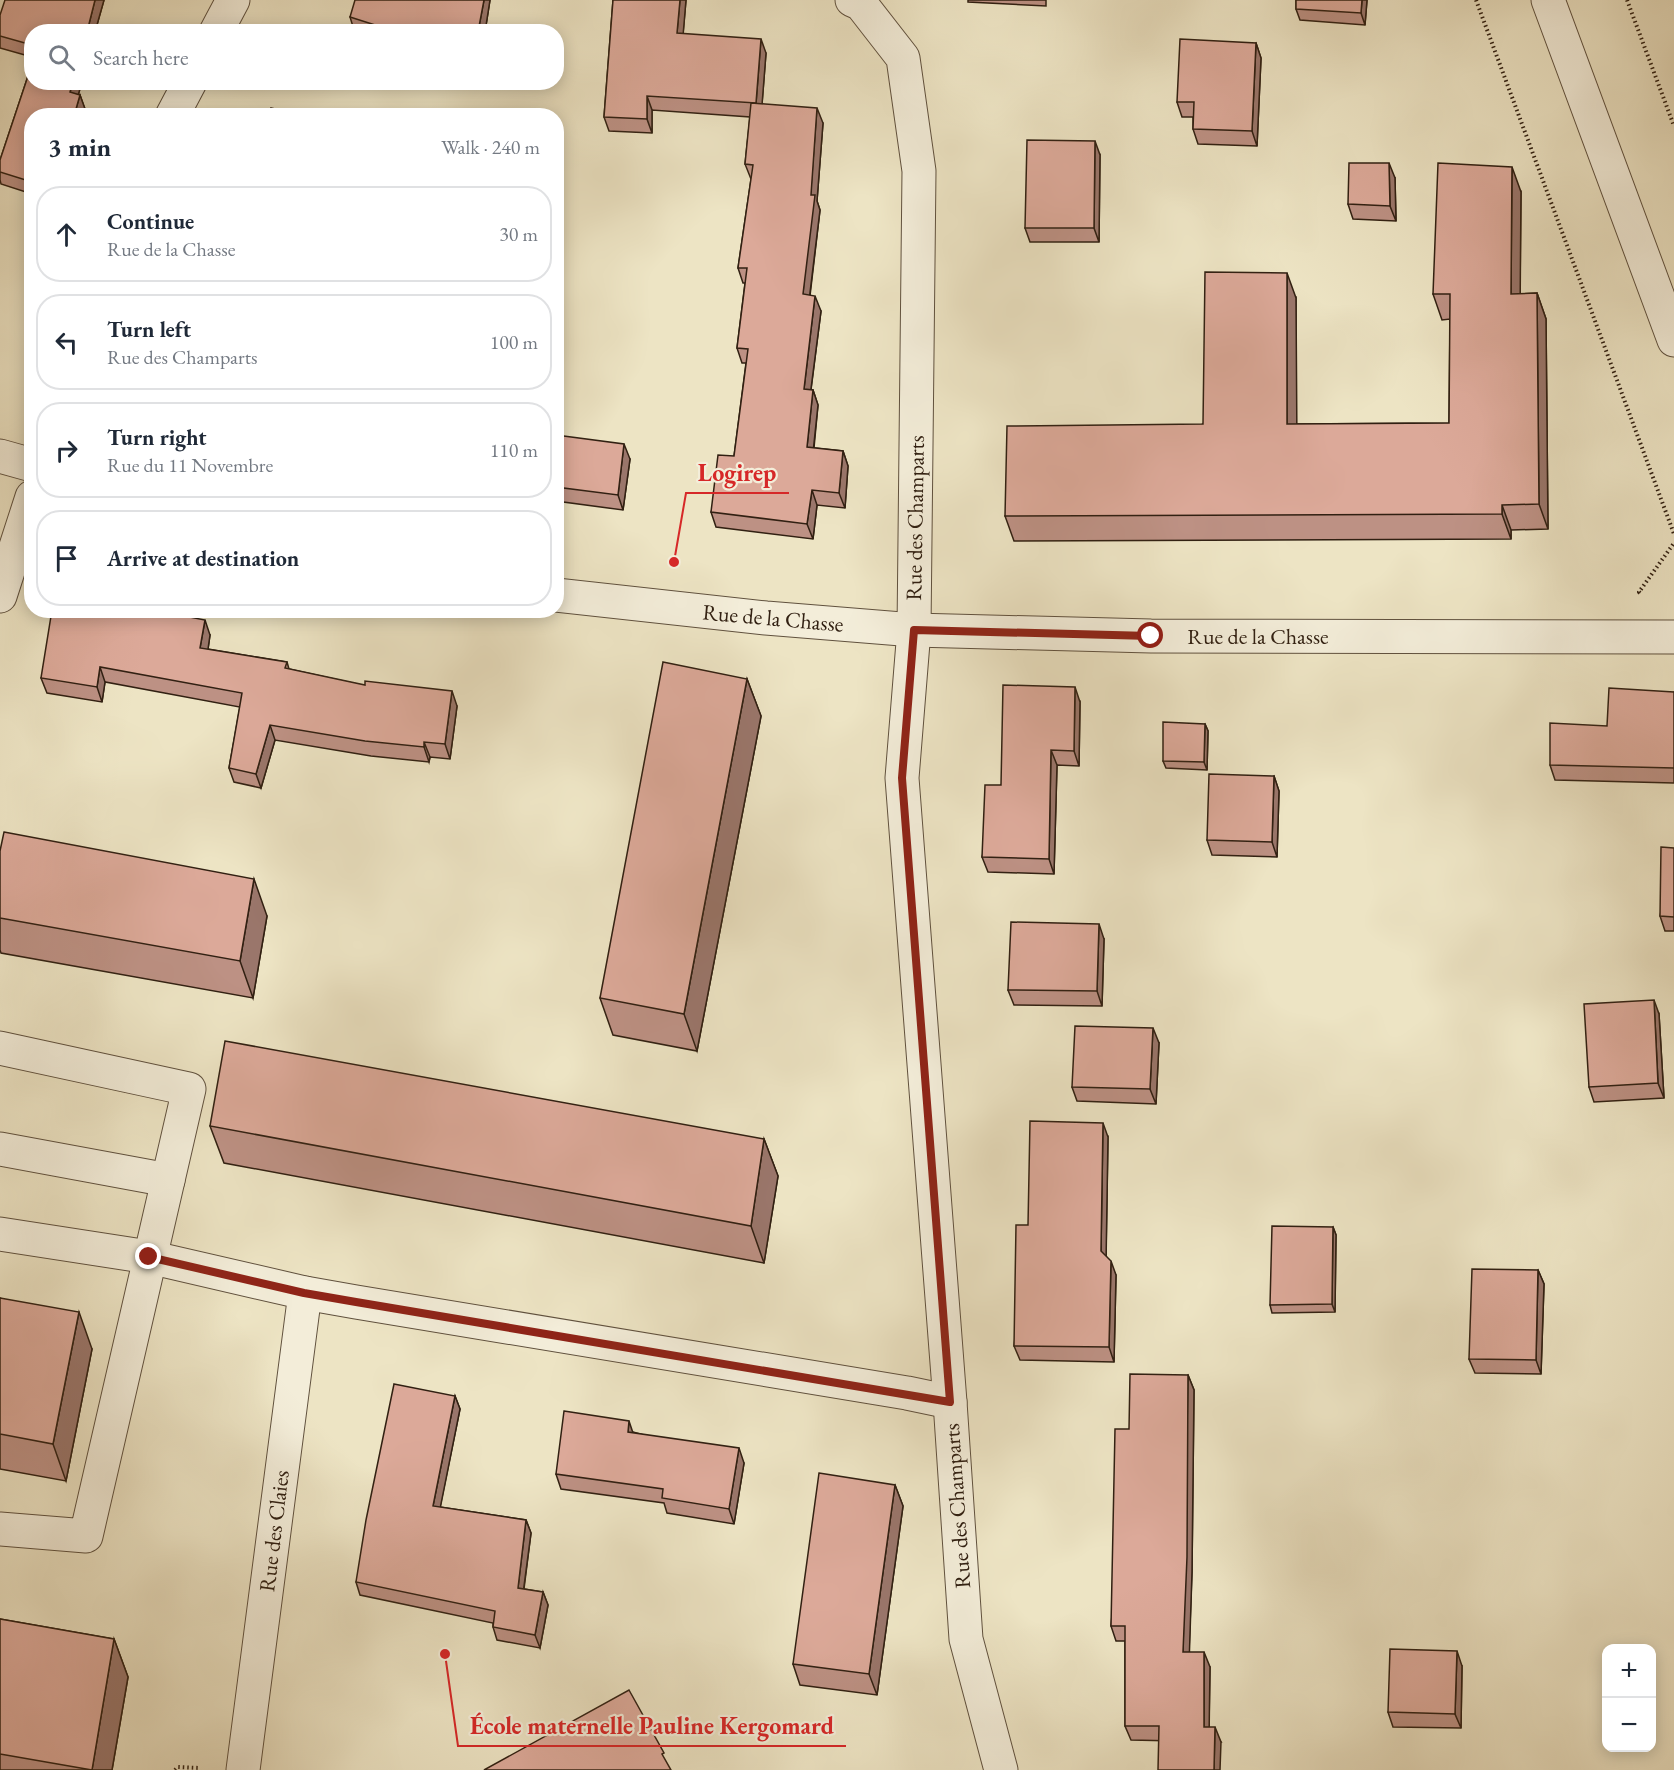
<!DOCTYPE html>
<html lang="en">
<head>
<meta charset="utf-8">
<style>
  body { margin:0; font-family:"EB Garamond",serif; background:#f6f6f7; color:#1f2937 }
  .controls { position:absolute; right:18px; bottom:18px; display:grid; overflow:hidden; border-radius:12px; box-shadow:0 3px 15px #0003 }
  .controls button { width:54px; height:54px; display:grid; place-items:center; padding:0; border:0; border-bottom:2px solid #e0e1e3; background:#fff; color:#1f2937; font:30px sans-serif }
  .stop { position:absolute; width:18px; height:18px; margin:-14px; border:4px solid #8f2418; border-radius:50%; background:#fff }
  .stop.end { background:#8f2418; border-color:#fff; box-shadow:0 2px 6px #0008 }
  .list { margin:0; padding:0; list-style:none }
  h2 { display:flex; justify-content:space-between; align-items:center; height:78px; margin:0; padding:0 24px; font-size:26px }
  h2 small { font-size:20px; font-weight:400; color:#747a83 }
  .list li { display:grid; grid-template-columns:39px 1fr auto; gap:18px; align-items:center; box-sizing:border-box; height:96px; margin:0 12px 12px; padding:0 12px; border:2px solid #e0e1e3; border-radius:24px }
  .list b { display:block; font-size:22px; white-space:nowrap }
  .list p { margin:0; font-size:20px; white-space:nowrap; color:#747a83 }
  .list em { font-size:20px; font-style:normal; color:#747a83 }
  .icon { flex:none; width:33px; height:33px; fill:none; stroke:currentColor; stroke-width:2; stroke-linecap:round; stroke-linejoin:round }
  .map { position:relative; flex:none; width:1674px; height:1770px; overflow:hidden }
  .search { position:absolute; background:#fff; box-shadow:0 3px 15px #0003; left:24px; top:24px; width:540px; height:66px; display:flex; align-items:center; gap:15px; box-sizing:border-box; padding:0 21px; border-radius:24px; color:#747a83; font-size:22px }
  .panel { position:absolute; background:#fff; box-shadow:0 3px 15px #0003; left:24px; top:108px; width:540px; height:510px; border-radius:24px }
  .map>svg:first-child { display:block }
  .lines { fill:none; stroke-linecap:round; stroke-linejoin:round }
  .minor-casing { stroke:#60513e; stroke-width:35 }
  .path { stroke:#312012; stroke-width:4; stroke-dasharray:1.5 3; stroke-linecap:butt }
  .minor { stroke:#f3edd9; stroke-width:33 }
  .wall { fill:#bd9184; stroke:#312012; stroke-width:1.5 }
  .shaded-wall { fill:#9a766b; stroke:#312012; stroke-width:1.5 }
  .building { fill:#dca999; stroke:#312012; stroke-width:1.5 }
  .route { stroke:#8f2418; stroke-width:8 }
  .labels { text-anchor:middle; dominant-baseline:central; stroke-width:4.5; stroke-linejoin:round; paint-order:stroke }
  .street-label { font-size:22px; fill:#312012; stroke:#f3edd9 }
  .leader { fill:none; stroke:#d62828; stroke-width:2 }
  .callout-dot { fill:#d62828; stroke:#f3edd9; stroke-width:2 }
  .callout-label { font-size:24px; text-anchor:middle; font-weight:bold; fill:#d62828; stroke:#f3edd9; stroke-width:4.5; stroke-linejoin:round; paint-order:stroke }
</style>
</head>
<body>
<div class="map">
<svg width="1674" height="1770" viewBox="0 0 1674 1770">
  <rect width="100%" height="100%" fill="#ede4c4"/>
  <filter id="stains"><feTurbulence type="fractalNoise" baseFrequency=".00333" numOctaves="4"/><feColorMatrix values="0 0 0 0 .2 0 0 0 0 .09 0 0 0 0 .02 0 0 0 .5 -.17"/></filter>
  <radialGradient id="worn" r=".72"><stop offset=".6" stop-color="#630" stop-opacity="0"/><stop offset="1" stop-color="#630" stop-opacity=".3"/></radialGradient>
  <g class="lines">
    <defs>
      <g id="minor">
        <path d="M852,0l9,4 42,54 16,113 -5,459 -12,148 48,624 16,237 35,131"/>
        <path d="M1548,0l126,340"/>
        <path d="M216,32l17,-32"/>
        <path d="M172,116l18,-34"/>
        <path d="M0,456l32,9"/>
        <path d="M556,595l210,23 148,12 237,6 523,1"/>
        <path d="M0,596l32,-99"/>
        <path d="M0,1048l189,41 -103,447 -86,-7"/>
        <path d="M0,1149l168,31"/>
        <path d="M0,1234l149,23 156,36 51,9 551,91 43,9"/>
        <path d="M243,1770l62,-477"/>
      </g>
    </defs>
    <use href="#minor" class="minor-casing"/>
    <g class="path">
      <path d="M1476,0l198,534"/>
      <path d="M1627,0l47,126"/>
      <path d="M1640,593l-1,-1 35,-49"/>
      <path d="M175,1770l3,-3 22,1"/>
    </g>
    <use href="#minor" class="minor"/>
  </g>
  <g class="wall">
    <path d="M104,0l-9,32h-63v25l-32,-9v-33z"/>
    <path d="M490,0l-5,32h-125l-6,-2 -4,-13z"/>
    <path d="M613,0h73l-3,34 83,19 -4,51 61,19 -6,78 3,9 -10,86 11,15 -10,79h2l5,15 -4,43 29,3 5,15 -3,42 -28,-3 -4,34 -97,-12 -5,-15 23,-56 12,-93h-4l-5,-15 8,-65h-2l-5,-15 13,-89 -6,-15 5,-47 -98,-7v23l-43,-2 -5,-14z"/>
    <path d="M968,0h78v6l-78,-4z"/>
    <path d="M1296,0h71l-2,25 -65,-5 -4,-11z"/>
    <path d="M1256,43l5,15 -4,88 -59,-2 -5,-15v-12h-11l-5,-15z"/>
    <path d="M32,64v18h50l-4,13h2l5,14 -2,7h-51v78l-31,-10 -1,-4v-20z"/>
    <path d="M1100,155l-1,87h-69l-5,-14z"/>
    <path d="M1395,178l1,43 -43,-2 -5,-15z"/>
    <path d="M1521,192l-1,102 17,-1 9,26 2,210 -37,1v9l-497,2 -9,-25 198,-92 93,-126v126l153,-1 1,-104 -8,1 -9,-26z"/>
    <path d="M556,435l74,24 -7,51 -67,-9z"/>
    <path d="M210,635l-2,14 79,13 2,7 168,37 -7,53 -20,-2 -1,5 -58,-6 -96,-16 -14,48 -27,-6 -5,-14 11,-61 -135,-25 -3,20 -55,-9 -6,-15z"/>
    <path d="M747,679l14,37 -64,335 -84,-16 -13,-37z"/>
    <path d="M1674,692v91l-119,-3 -5,-15 57,-39z"/>
    <path d="M1080,702l-1,64 -22,-1 -3,109 -66,-2 -6,-15 19,-72z"/>
    <path d="M1205,724l3,7 -1,39 -41,-2 -3,-7z"/>
    <path d="M1274,776l5,15 -2,66 -65,-2 -5,-15z"/>
    <path d="M1674,848v83h-9l-5,-15z"/>
    <path d="M0,851l267,65 -14,82 -252,-45 -1,-3z"/>
    <path d="M1104,939l-2,67 -88,-1 -6,-15z"/>
    <path d="M1659,1014l5,84 -70,4 -5,-15z"/>
    <path d="M1159,1043l-3,61 -79,-3 -5,-14z"/>
    <path d="M210,1126l554,13 14,37 -14,87 -540,-100z"/>
    <path d="M1108,1137l-2,119 10,19 -2,87 -94,-2 -6,-14 14,-121z"/>
    <path d="M1333,1227l3,8 -1,77 -63,1 -2,-8z"/>
    <path d="M1538,1270l6,14 -3,90 -66,-1 -6,-14z"/>
    <path d="M0,1298l92,51 -26,132 -66,-12z"/>
    <path d="M1188,1375l6,15 -2,182 -3,80 21,15 -1,60 12,15 -90,-2 -6,-14v-85h-9l-5,-15 18,-197z"/>
    <path d="M455,1396l5,13 -20,98 86,13 5,13 -7,56 19,3 5,13 -8,43 -43,-8 -4,-13v-4l-133,-28 -4,-13z"/>
    <path d="M633,1432l111,31 -10,61 -67,-11 -3,-10 -103,-14 -5,-15z"/>
    <path d="M895,1485l8,21 -26,189 -77,-10 -7,-21z"/>
    <path d="M0,1619l114,20 14,38 -16,93h-112z"/>
    <path d="M1462,1666l-1,62 -68,-1 -5,-15z"/>
  </g>
  <g class="shaded-wall">
    <path d="M95,0h9l-9,32h-8z"/>
    <path d="M484,0h6l-5,32h-7z"/>
    <path d="M680,0h6l-4,48 -5,-15z"/>
    <path d="M1362,0h5l-2,25 -4,-12z"/>
    <path d="M761,39l5,14 -5,65 -5,-14z"/>
    <path d="M1256,43l5,15 -4,88 -5,-15z"/>
    <path d="M73,82h9l-7,24 -5,-14z"/>
    <path d="M80,95l5,14 -2,7h-9z"/>
    <path d="M647,96l5,14v23l-5,-14z"/>
    <path d="M817,108l6,15 -6,78 3,9 -12,99 -5,-15z"/>
    <path d="M1095,141l5,14 -1,87 -5,-14z"/>
    <path d="M1389,163l6,15 1,43 -6,-15z"/>
    <path d="M1512,167l9,25 -1,127 -9,-25z"/>
    <path d="M1287,273l9,25 1,152 -10,-26z"/>
    <path d="M1537,293l9,26 2,210 -9,-25z"/>
    <path d="M815,296l6,15 -12,93 -5,-15z"/>
    <path d="M813,390l5,15 -6,57 -5,-15z"/>
    <path d="M624,444l6,15 -7,51 -5,-15z"/>
    <path d="M843,451l5,15 -3,42 -6,-15z"/>
    <path d="M812,490l5,15 -4,34 -6,-15z"/>
    <path d="M1502,505l9,25v9l-9,-25z"/>
    <path d="M205,620l5,15 -4,28 -6,-15z"/>
    <path d="M100,667l5,15 -3,20 -5,-15z"/>
    <path d="M747,679l14,37 -64,335 -13,-37z"/>
    <path d="M1075,687l5,15 -1,64 -5,-15z"/>
    <path d="M452,691l5,15 -7,53 -5,-15z"/>
    <path d="M1205,724l3,7 -1,39 -3,-8z"/>
    <path d="M270,725l5,15 -14,48 -5,-14z"/>
    <path d="M424,742l6,15 -1,5 -5,-15z"/>
    <path d="M1051,750l6,15 -3,109 -5,-15z"/>
    <path d="M1274,776l5,15 -2,66 -5,-15z"/>
    <path d="M254,879l13,37 -14,82 -13,-37z"/>
    <path d="M1099,924l5,15 -2,67 -5,-15z"/>
    <path d="M1654,1000l5,14 5,84 -6,-15z"/>
    <path d="M1153,1028l6,15 -3,61 -6,-15z"/>
    <path d="M1103,1123l5,14 -2,128 -5,-14z"/>
    <path d="M764,1139l14,37 -14,87 -13,-37z"/>
    <path d="M1333,1227l3,8 -1,77 -3,-8z"/>
    <path d="M1111,1261l5,14 -2,87 -5,-15z"/>
    <path d="M1538,1270l6,14 -3,90 -5,-14z"/>
    <path d="M79,1312l13,37 -26,132 -13,-37z"/>
    <path d="M1188,1375l6,15 -2,182 -3,94 -6,-14z"/>
    <path d="M455,1396l5,13 -22,110 -5,-13z"/>
    <path d="M629,1421l5,15 -6,-4z"/>
    <path d="M739,1448l5,15 -10,61 -5,-15z"/>
    <path d="M895,1485l8,21 -26,189 -8,-21z"/>
    <path d="M526,1520l5,13 -9,68 -4,-13z"/>
    <path d="M543,1592l5,13 -8,43 -5,-13z"/>
    <path d="M114,1639l14,38 -16,93h-20z"/>
    <path d="M1457,1651l5,15 -1,62 -6,-14z"/>
    <path d="M1204,1652l6,15 -1,74 -5,-14z"/>
    <path d="M1215,1727l6,15 -1,28h-6z"/>
  </g>
  <g class="building">
    <path d="M5,0h90l-8,32h-55v13l-32,-9v-21z"/>
    <path d="M355,0h129l-6,32h-81l-47,-15z"/>
    <path d="M613,0h67l-3,33 84,6 -5,64 -109,-7v23l-43,-2z"/>
    <path d="M1296,0h66l-1,13 -65,-4z"/>
    <path d="M1180,39l76,4 -4,88 -59,-2 1,-27h-17z"/>
    <path d="M32,64v18h41l-3,10 10,3 -6,21h-42v66l-32,-10v-12z"/>
    <path d="M751,103l66,5 -6,87h4l-12,99 12,2 -11,93 9,1 -6,57 36,4 -4,42 -27,-3 -5,34 -96,-12 7,-57 16,1 14,-107 -11,-1 10,-80h-9l15,-103 -8,-1z"/>
    <path d="M271,108l34,8h-35z"/>
    <path d="M1027,140l68,1 -1,87h-69z"/>
    <path d="M1349,163h40l1,43 -42,-2z"/>
    <path d="M1438,163l74,4 -1,127 26,-1 2,211 -37,1v9l-497,2 2,-90 196,-2 2,-152 82,1v151l162,-1 1,-129h-17z"/>
    <path d="M556,435l68,9 -6,51 -62,-8z"/>
    <path d="M52,610h102l51,10 -5,28 87,14 -2,6 80,17v-4l87,10 -7,53 -21,-2v5l-59,-6 -95,-16 -14,49 -27,-6 13,-75 -142,-26 -3,20 -56,-9z"/>
    <path d="M663,662l84,17 -63,335 -84,-16z"/>
    <path d="M1003,685l72,2 -1,64 -23,-1 -2,109 -67,-2 3,-72h16z"/>
    <path d="M1609,688l65,4v76l-124,-3v-42l57,3z"/>
    <path d="M1163,722l42,2 -1,38 -41,-1z"/>
    <path d="M1209,774l65,2 -2,66 -65,-2z"/>
    <path d="M4,832l250,47 -14,82 -240,-43v-67z"/>
    <path d="M1661,847l13,1v69l-14,-1z"/>
    <path d="M1011,922l88,2 -2,67 -89,-1z"/>
    <path d="M1654,1000l4,83 -69,4 -5,-83z"/>
    <path d="M1075,1026l78,2 -3,61 -78,-2z"/>
    <path d="M225,1041l539,98 -13,87 -541,-100z"/>
    <path d="M1030,1121l73,2 -2,128 10,10 -2,86 -95,-1 2,-121h12z"/>
    <path d="M1272,1226l61,1 -1,77 -62,1z"/>
    <path d="M1472,1269l66,1 -2,90 -67,-1z"/>
    <path d="M0,1298l79,14 -26,132 -53,-10z"/>
    <path d="M1130,1374l58,1 -1,182 -4,95h21v75h11l-1,43h-56l1,-44h-34v-100h-14l4,-197h14z"/>
    <path d="M394,1384l61,12 -22,110 93,14 -8,68 25,4 -8,43 -42,-8 2,-16 -139,-29 10,-62z"/>
    <path d="M564,1411l65,10 -1,11 111,16 -10,61 -67,-11 1,-9 -107,-15z"/>
    <path d="M819,1473l76,12 -26,189 -76,-10z"/>
    <path d="M0,1619l114,20 -22,131 -92,-16z"/>
    <path d="M1390,1649l67,2 -2,63 -67,-2z"/>
    <path d="M629,1690l35,63 -2,1 9,16h-187z"/>
  </g>
  <g class="lines">
    <path class="route" d="M149,1257l155,36 52,9 594,100 -48,-624 12,-148 237,6"/>
  </g>
  <g class="labels">
    <g class="street-label">
      <text transform="translate(915 518) rotate(-89)">Rue des Champarts</text>
      <text transform="translate(773 618) rotate(5)">Rue de la Chasse</text>
      <text x="1258" y="636">Rue de la Chasse</text>
      <text transform="translate(957 1506) rotate(-94)">Rue des Champarts</text>
      <text transform="translate(274 1531) rotate(-83)">Rue des Claies</text>
    </g>
  </g>
  <path class="leader" d="M674 562L686 493H789M445 1654L458 1746H846"/>
  <g class="callout-dot">
    <circle cx="674" cy="562" r="6"/>
    <circle cx="445" cy="1654" r="6"/>
  </g>
  <g class="callout-label">
    <text x="737" y="481">Logirep</text>
    <text x="652" y="1734">École maternelle Pauline Kergomard</text>
  </g>
  <rect width="100%" height="100%" filter="url(#stains)"/>
  <rect width="100%" height="100%" fill="url(#worn)"/>
</svg>
<div class="controls">
<button>+</button>
<button>−</button>
</div>
<div class="stop" style="left:1151px;top:636px"></div>
<div class="stop end" style="left:149px;top:1257px"></div>
<div class="search"><svg class="icon" aria-label="search" viewBox="0 0 24 24"><circle cx="10" cy="10" r="6"/><path d="M15 15l6 6"/></svg>Search here</div>
<section class="panel">
<h2>3 min<small>Walk · 240 m</small></h2>
<ul class="list">
<li><svg class="icon" aria-label="ahead" viewBox="0 0 24 24"><path d="M12 20V5M6 11l6-6 6 6"/></svg><div><b>Continue</b><p>Rue de la Chasse</p></div><em>30 m</em></li>
<li><svg class="icon" aria-label="left" viewBox="0 0 24 24"><path d="M17 20v-9H6M10 6l-5 5 5 5"/></svg><div><b>Turn left</b><p>Rue des Champarts</p></div><em>100 m</em></li>
<li><svg class="icon" aria-label="right" viewBox="0 0 24 24"><path d="M7 20v-9h11M14 6l5 5-5 5"/></svg><div><b>Turn right</b><p>Rue du 11 Novembre</p></div><em>110 m</em></li>
<li><svg class="icon" aria-label="arrive" viewBox="0 0 24 24"><path d="M6 21V4h12l-3 4 3 4H6"/></svg><div><b>Arrive at destination</b></div></li>
</ul>
</section>
</div>
</body>
</html>
